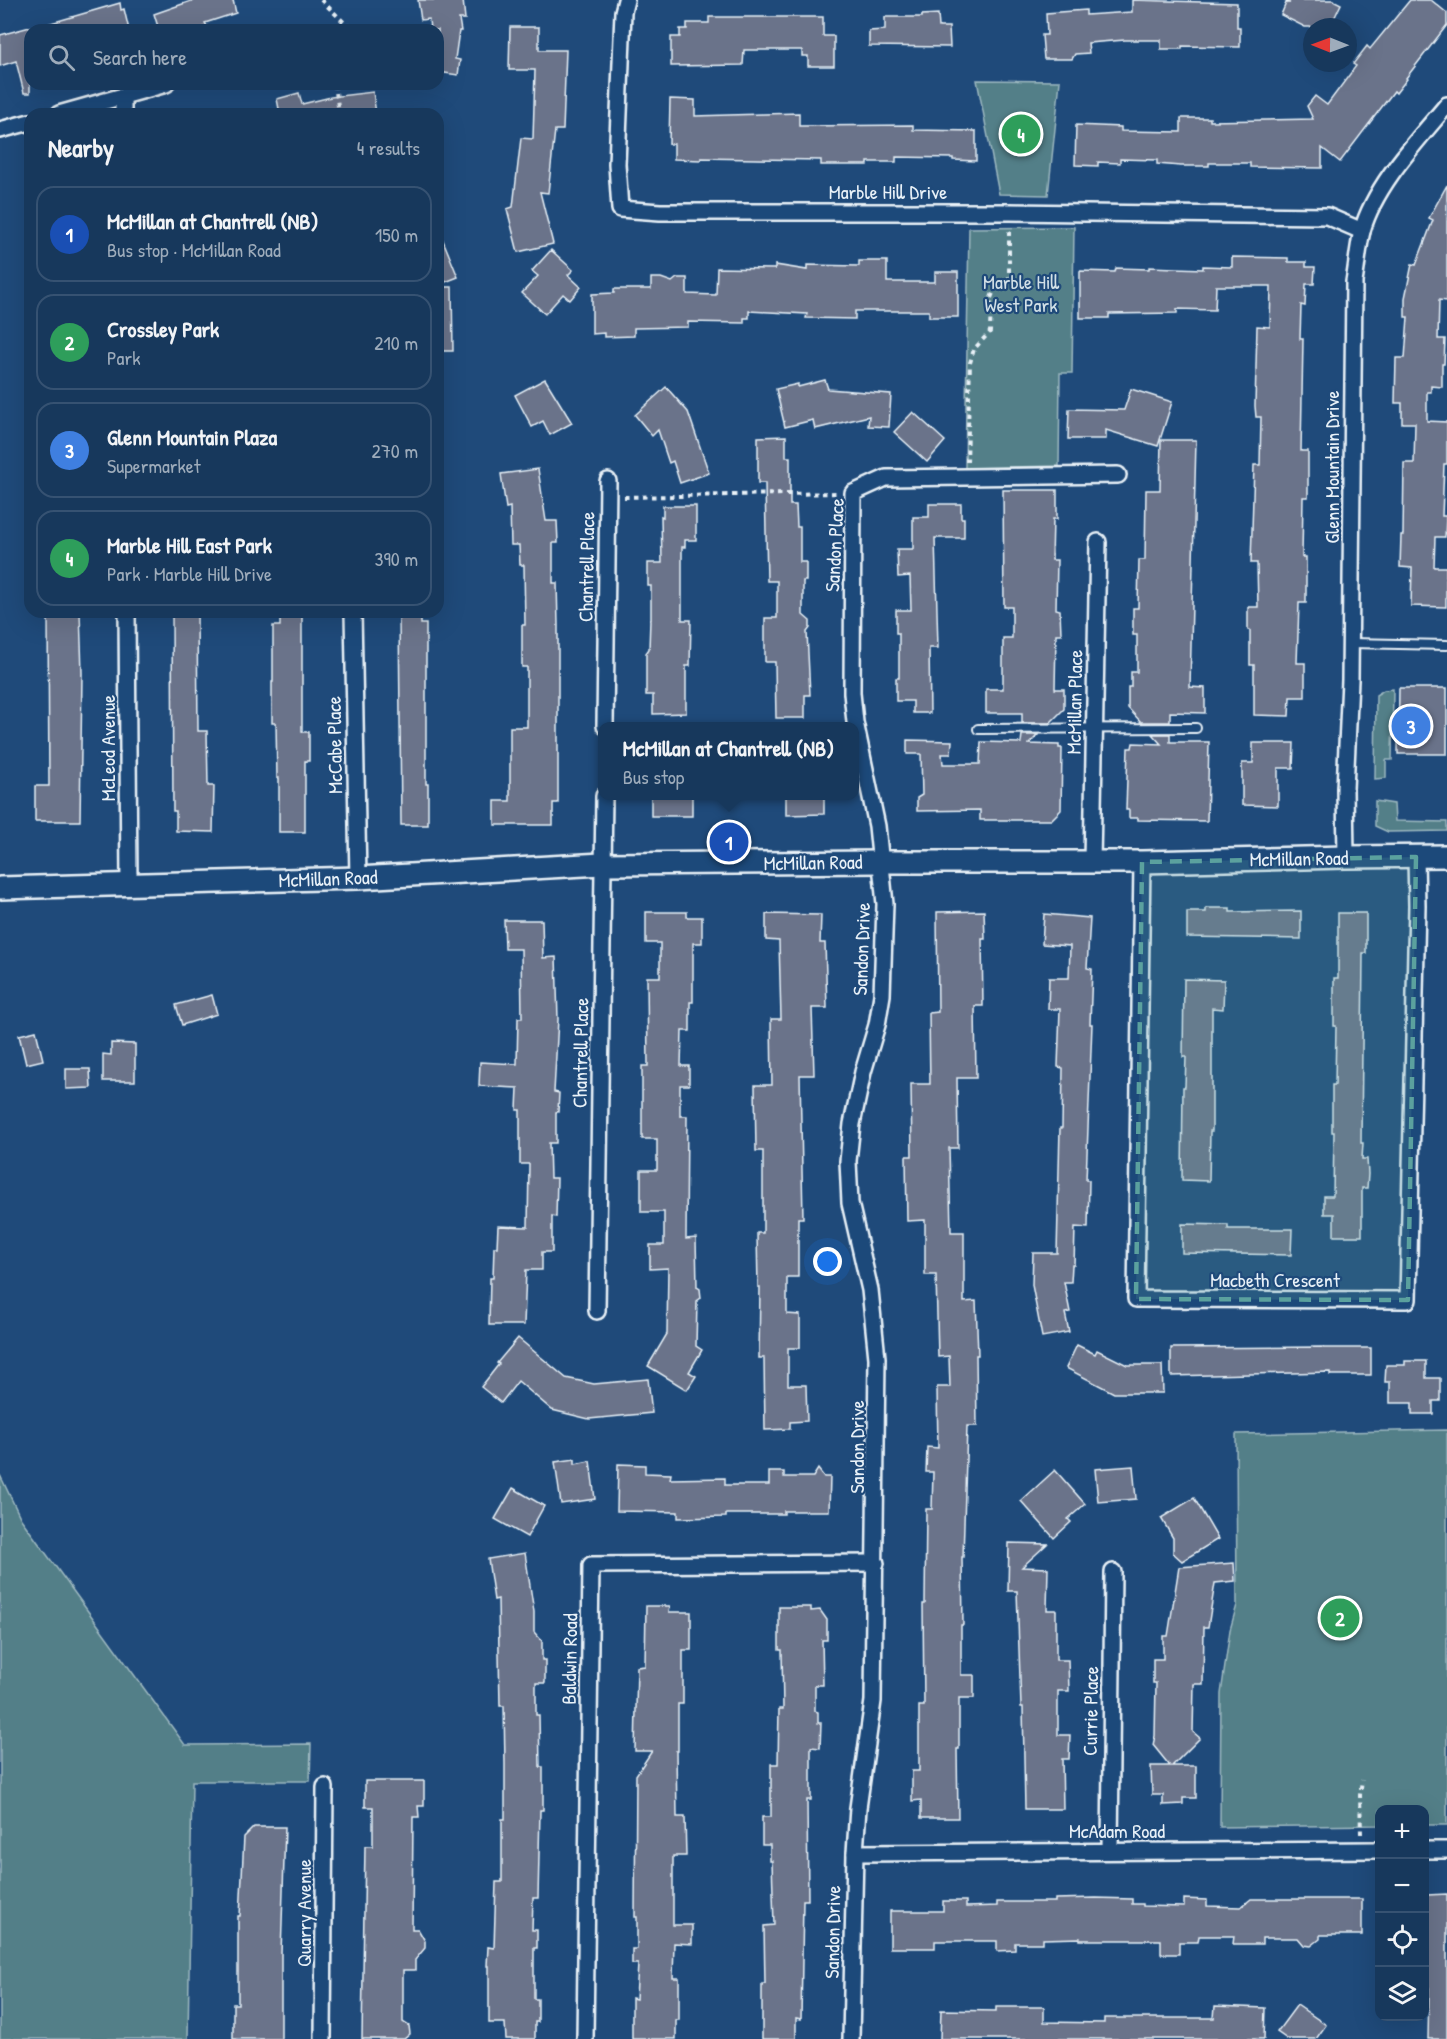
<!DOCTYPE html>
<html lang="en">
<head>
<meta charset="utf-8">
<style>
  body { margin:0; font-family:"Patrick Hand",sans-serif; background:#244365; color:#f1f3f6 }
  .controls { position:absolute; right:18px; bottom:18px; display:grid; overflow:hidden; border-radius:12px; box-shadow:0 6px 24px #0002 }
  .controls button { width:54px; height:54px; display:grid; place-items:center; padding:0; border:0; border-bottom:2px solid #365272; background:#17385c; color:#f1f3f6; font:30px sans-serif }
  .compass { position:absolute; left:1303px; top:18px; width:54px; height:54px; border-radius:50%; background:#17385c; box-shadow:0 6px 24px #0002; rotate:271deg }
  .you { position:absolute; left:828px; top:1262px; width:21px; height:21px; margin:-15px; border:4px solid #fff; border-radius:50%; background:#1a73e8; box-shadow:0 0 0 9px #1a73e833 }
  .badge { display:grid; place-items:center; width:39px; height:39px; border-radius:50%; background:#ffd166; color:#fff; font-size:20px; font-weight:700 }
  .pin { position:absolute; translate:-50% -50%; border:3px solid #fff; box-shadow:0 2px 6px #0006 }
  .popup { position:absolute; left:598px; top:722px; width:261px; height:78px; box-sizing:border-box; display:grid; place-content:center; border-radius:12px; background:#17385c; filter:drop-shadow(0 2px 4px #0005); font-size:20px; white-space:nowrap; color:#9eacbb }
  .popup b { font-size:22px; color:#f1f3f6 }
  .popup::after { content:''; position:absolute; left:50%; top:100%; margin-left:-12px; border:12px solid transparent; border-top-color:#17385c }
  .list { margin:0; padding:0; list-style:none }
  h2 { display:flex; justify-content:space-between; align-items:center; height:78px; margin:0; padding:0 24px; font-size:26px }
  h2 small { font-size:20px; font-weight:400; color:#9eacbb }
  .list li { display:grid; grid-template-columns:39px 1fr auto; gap:18px; align-items:center; box-sizing:border-box; height:96px; margin:0 12px 12px; padding:0 12px; border:2px solid #365272; border-radius:18px }
  .list b { display:block; font-size:22px; white-space:nowrap }
  .list p { margin:0; font-size:20px; white-space:nowrap; color:#9eacbb }
  .list em { font-size:20px; font-style:normal; color:#9eacbb }
  .icon { flex:none; width:33px; height:33px; fill:none; stroke:currentColor; stroke-width:2; stroke-linecap:round; stroke-linejoin:round }
  .map { position:relative; flex:none; width:1447px; height:2039px; overflow:hidden }
  .search { position:absolute; background:#17385c; box-shadow:0 6px 24px #0002; left:24px; top:24px; width:420px; height:66px; display:flex; align-items:center; gap:15px; box-sizing:border-box; padding:0 21px; border-radius:18px; color:#9eacbb; font-size:22px }
  .panel { position:absolute; background:#17385c; box-shadow:0 6px 24px #0002; left:24px; top:108px; width:420px; height:510px; border-radius:18px }
  .map>svg:first-child { display:block }
  .green { fill:#527f88; stroke:#9db8c0; stroke-width:1.5 }
  .building { fill:#6a738a; stroke:#e8f1f8; stroke-width:1.5 }
  .lines { fill:none; stroke-linecap:round; stroke-linejoin:round }
  .service-casing { stroke:#e8f1f8; stroke-width:12 }
  .minor-casing { stroke:#e8f1f8; stroke-width:20 }
  .secondary-casing { stroke:#e8f1f8; stroke-width:26 }
  .path { stroke:#e8f1f8; stroke-width:4; stroke-dasharray:4.5 4.5; stroke-linecap:butt }
  .service { stroke:#1f4a7a; stroke-width:8 }
  .minor { stroke:#1f4a7a; stroke-width:15 }
  .secondary { stroke:#1f4a7a; stroke-width:21 }
  .marked { fill:#5ba19e; fill-opacity:0.2; stroke:#5ba19e; stroke-width:4.5; stroke-dasharray:12 8; stroke-linejoin:round }
  .labels { text-anchor:middle; dominant-baseline:central; stroke-width:4.5; stroke-linejoin:round; paint-order:stroke }
  .street-label { font-size:20px; fill:#e8f1f8; stroke:#1f4a7a }
  .park-label { font-size:20px; fill:#d2e0e7; stroke:#1f4a7a }
</style>
</head>
<body>
<div class="map">
<svg width="1447" height="2039" viewBox="0 0 1447 2039">
  <rect width="100%" height="100%" fill="#1f4a7a"/>
  <filter id="ink" filterUnits="userSpaceOnUse"><feTurbulence type="fractalNoise" baseFrequency=".0167" numOctaves="2"/><feDisplacementMap in="SourceGraphic" scale="12" xChannelSelector="R" yChannelSelector="G"/><feConvolveMatrix kernelMatrix="1 2 1 2 8 2 1 2 1" color-interpolation-filters="sRGB"/></filter>
  <g filter="url(#ink)">
    <g class="green">
      <path d="M977,80l83,1 -12,114 -49,-1z"/>
      <path d="M1074,227l-2,146h-12l-1,93 -94,2 4,-240z"/>
      <path d="M1393,689l-1,71h-6v18l-11,1 1,-84 8,-5z"/>
      <path d="M1375,801l19,3 1,17 52,1v9l-59,1 -13,-6z"/>
      <path d="M1447,1430v395h-22l-1,-15h-44l-1,15 -159,2 1,-133 9,-64 7,-25 -1,-171z"/>
      <path d="M0,1475l21,44 164,226 126,-1 -1,37h-118l-4,258h-188z"/>
    </g>
    <g class="building">
      <path d="M194,0h39l3,13 -31,10 2,3 -11,4h-37l-5,-16z"/>
      <path d="M418,0h45l2,19h-6l2,12h-2l-4,28 5,1 -2,15 -20,-3v-42h-8l-1,-11 -8,1z"/>
      <path d="M1132,0l105,3v24h3v20l-58,-1v3h-21v-9h-36l-37,3 1,10 -14,1 -3,5h-28l-2,-24h5l-1,-22 40,-3v5l46,-3z"/>
      <path d="M1283,0h50l8,4 -11,23h-25l-24,-12 5,-12h4z"/>
      <path d="M1410,0h21l16,13v12l-41,53 1,1 -11,14 -2,-2 -54,71 -18,-14v20l-72,-1v-4h-41v3h-28l-24,-2v-4l-37,-1v4l-22,-1v4l-23,-1 1,-40 45,2v4l60,1v-14h29v3l103,-2 -6,-13 8,-10 12,9 29,-39 -3,-2 14,-18 3,3z"/>
      <path d="M120,3l1,7 3,-1 5,21h-84l-1,-5z"/>
      <path d="M938,14l1,13h10l1,20 -81,-1v-15l16,-1v-13h37v-2z"/>
      <path d="M709,17h114v19h11v30h-26v-10h-6v-6h-58l-1,15 -72,1v-29h9v-8h7v-6h22z"/>
      <path d="M30,27v66h-6l-8,-32 -16,5v-31z"/>
      <path d="M510,27h29v23h27l-3,80h-8l-7,63 -8,-1 13,52 -35,8 -11,-43 6,-2 8,-69 12,1 2,-69h-26z"/>
      <path d="M373,92l3,22h-96l-3,-15 22,-6 3,11 29,-7z"/>
      <path d="M670,99l25,1v16l104,-3v13l114,-1v5l63,1v30l-23,-1v-2l-57,-1v5h-28v3h-47v-5l-120,-2v2l-27,-1v-15h-5z"/>
      <path d="M1447,185v116l-8,-1 -1,39h7l-1,25h-2v23l-11,-1v6h-4v29l20,1v42h-3l-2,52h4l-1,21h-10l-1,30h12v40l-35,-1 1,-38 -12,-1 1,-32h2l1,-72h10l1,-40h-13v-20h-7l1,-45h9l3,-41h-3v-19l7,-34 4,1 17,-45 -4,-2z"/>
      <path d="M438,228l20,49 -20,8z"/>
      <path d="M551,250l22,20 -5,5 13,12 -11,13 -7,-6 -18,20 -23,-21 16,-17 -6,-5z"/>
      <path d="M1232,257l56,1v4h18v5h9l-1,17h-8l-1,22 -4,-1 -1,34h3l-2,112h7v46h-5l-1,60h4v46h-7l-2,60h8v34h-15l-1,19 -35,-1v-50h-4v-35h-2v-23h10l-1,-44h-6l3,-98h6l1,-48h-5l-1,-11 2,-80 13,1 1,-41h-55l-1,24 -38,-1v4l-68,1v4h-29v-47l35,1 1,-4 33,1v-2l54,2v-3l29,1z"/>
      <path d="M859,261h28v21h48v-10h23v45h-29v-6h-74v8l-49,-1 1,-4 -58,-3v7h-5v5l-56,-1v5l-54,1v8l-30,1v-4l-12,1v-40l22,-1v-4h37v-11h10l11,4 5,-4h10v16l29,1 1,-27 58,1v-4l32,5v-5l52,1z"/>
      <path d="M438,287h14l1,64h-15z"/>
      <path d="M545,379l27,44 -22,12 -7,-14 -11,6 -17,-32z"/>
      <path d="M825,380l3,9 63,5 -2,33 -21,-1 1,-10 -54,13 -2,-9 -28,7 -9,-38 22,-5v3z"/>
      <path d="M666,387l22,25 21,61 -29,10 -7,-22 -4,2 -11,-33 -6,6 -17,-21z"/>
      <path d="M1131,389l41,13 -14,44 -52,-16v9h-38l1,-30 55,1z"/>
      <path d="M913,412l32,29 -18,21 -33,-30z"/>
      <path d="M786,436v21h4v48h6l1,22h3v35h6v19h-3v34l7,6v7l-3,4 3,63h-5v23h-29l-1,-56h-10v-44h12v-37h-10l-2,-98h-7v-46z"/>
      <path d="M1161,440h35l-6,247 15,1v25l-35,-1v10h-29l-13,-14v-21h3v-15h6v-37h-4v-27h5l1,-48h6l1,-70h14z"/>
      <path d="M538,469l8,52h11l1,22h-5v40h4l1,42v178h-5v22h-58v-24h15v-74h17v-60h-5v-42h3l-1,-60h-4l-1,-20h-8l-1,-38 -4,1 -5,-34z"/>
      <path d="M1003,490h54v29h-4l-1,41h5l-1,49 4,1 1,24h-5l-1,55h9v20l-14,14h-28v-10h-36v-24h17v-51h9v-31h-8z"/>
      <path d="M929,504h32v14h3v20h-29l3,110h-9l1,65h-17v-12h-17v-23h3v-45h-3v-23h15l-1,-34 -12,1 -1,-28h16v-32h16z"/>
      <path d="M663,506h33v34h-11v7h-3v73h9l-1,46h-4v47l-33,1v-19h-7v-42l3,-4 1,-29h1v-34h-3v-23h14l-1,-47 2,1z"/>
      <path d="M48,612h32l2,61 -2,148h-45v-35h14z"/>
      <path d="M172,612h25l1,119h9l1,55h6l-1,46 -37,-1v-20h-3z"/>
      <path d="M280,612h22v120h7v29h-4v71h-26v-54h-2l-1,-55h-4v-41h1v-56h7z"/>
      <path d="M399,612h22v12h5v160h2v41h-27z"/>
      <path d="M1399,688h48v66h-49z"/>
      <path d="M1152,734h18v8h39l-2,79 -69,-1v-2h-9v-8h-3l2,-62h4l1,-5 28,1z"/>
      <path d="M1022,735h16l-9,9 30,1v3h3l-1,62 -10,10h-71v-10l-63,1v-13l5,-3 -1,-41h-14v-14l45,1 -1,13h-9l1,10h37l1,-22 40,1z"/>
      <path d="M1253,743h41l-1,25h-15v38l-36,-1v-42h11z"/>
      <rect x="651" y="795" width="41" height="21"/>
      <path d="M786,795h38v19l-38,1z"/>
      <path d="M1206,908h24v4l71,-1v28l-114,-2v-25h19z"/>
      <path d="M984,911l1,28h-3l1,67h-8l1,72h-19l1,70h-9l2,84h13v70l12,-1 2,54h-2l1,71h-10l-4,131h-1l1,68h-2v50h13v23h-15v51h-2l1,69h-37v-18l-9,1v-30h7v-65h5l-1,-102h2l1,-95h6l1,-37h-7l1,-25 11,1 -1,-61h13l-1,-31 -11,1 -2,-82h-11v-55l-18,1 -1,-65h6l-1,-72h19l-1,-71 9,-1 -1,-100z"/>
      <path d="M646,912h41v5h15v26h-9v59h-3v29h-8l-1,35h8v19h-9v31h7l-1,123 10,-1 1,49 3,2 1,9 -4,3 -1,45 6,4 -13,22 7,4 -9,14 -39,-24 19,-32 1,-66 -18,1v-24h14v-33h-23v-42h16v-31h-15v-73h6l-1,-89h13v-34h-14z"/>
      <path d="M1338,913h28v40h-3l-2,190h2l-1,16h5l1,15 -1,14h-5v48h-28v-22h-10v-18h9l1,-64h-2v-47h3l1,-59h-2v-48h4z"/>
      <path d="M766,914l55,1 -1,28h5l2,65h-15l2,67h-14l3,143h-5v59h-11v37l13,1v33h-12v37h18l1,36 -17,1v7l-25,1 -1,-72h-5l1,-71h-2l-1,-54h6v-82h-7l-1,-66h17l-1,-66h10l-2,-78 -13,-1z"/>
      <path d="M1044,914l46,4 -3,50 5,1 -2,55h2l-6,156h3l-1,48 -13,-1 -1,38h-2l-1,17h-7l6,30 -5,1 4,19 -27,5 -10,-52 1,-32h24l3,-125h2l1,-60 -5,-1 2,-58h-12l1,-31h20l1,-32 -28,-2z"/>
      <path d="M504,920h38l1,38 13,-1 2,62 -4,73 5,1 -1,19h-2v31h-7l1,35h7l-1,39 -4,-1v36h-10v18h-16l-2,55h-35l1,-47h3l1,-31h3l1,-21 30,1 1,-63h-9v-54h-3l1,-22 -39,-2 1,-24 37,2 1,-46h4l-1,-69h-16z"/>
      <path d="M1184,979l40,1 -1,29 -11,-1v123h-2l-1,50 -27,-1 1,-93h2l1,-30h-3z"/>
      <path d="M212,995l5,19 -35,11 -6,-20z"/>
      <path d="M36,1031l7,29 -17,4 -7,-29z"/>
      <path d="M111,1043l24,1v37h-32v-27l8,1z"/>
      <path d="M66,1069h24l1,19 -25,1z"/>
      <path d="M1182,1224l46,1v4h64l-1,26 -109,-2z"/>
      <path d="M518,1338l48,40 28,6 54,-5 4,34 -63,6 -37,-9 -34,-29 -17,22 -20,-16 18,-23 -2,-1z"/>
      <path d="M1077,1345l18,9 2,-4 30,15h35l1,28h-49l-48,-25z"/>
      <path d="M1323,1347v1h48v27h-41v-3l-159,4v-28z"/>
      <path d="M1405,1361h21v17h14v23h-7v13h-21v-11h-22v-21h-5l1,-17h19z"/>
      <path d="M575,1459v5l15,-3 5,38 -34,5 -6,-42z"/>
      <path d="M618,1464l27,1v8l26,1 -1,5 55,-1v7h44v-13h15v5h29l5,-8 6,8h6l-1,34h-45v3h-58v3l-48,1v-6l-61,-1z"/>
      <path d="M1133,1466l3,33 -38,3 -3,-33z"/>
      <path d="M1055,1470l30,34 -17,15 3,3 -17,16 -33,-37z"/>
      <path d="M513,1488l31,18 -17,31 -32,-18z"/>
      <path d="M1194,1498l24,41 -36,22 -9,-8v-15l-12,-20z"/>
      <path d="M1009,1543l38,1 -25,23 26,1 -1,42h9v50h12l1,31h-11v44h12l-1,24h-7l1,50h-38l-2,-102h-2l-4,-116h-9z"/>
      <path d="M525,1553l9,59v20l8,9v19h3v23h-9v32h3l1,52h3v43h-3l-2,88h-5l-1,32h5v18h-3v51h4v23h-3v17h-29l-1,-16h-16v-57h-2l1,-19 6,1 2,-66h6v-63h3v-55l-1,-58h-4l-2,-107 -4,1 -6,-41z"/>
      <path d="M1234,1563l1,18 -20,2 -7,44h-4l-1,57h-9l-1,48 7,6 -28,28h24v32h-13v6l-20,1v-10h-11l-1,-29h19l-17,-21 2,-9 1,-53h-3v-24h10v-23h5l11,-69z"/>
      <path d="M646,1606h24l-1,6h22v38h-8v54h-5v47h-2l1,66h8l1,39h-13v69h19v19l-18,-1 -1,35h6v42h-3v19h-44v-41l4,1 2,-35h-6v-15h5v-32h-2l1,-142 16,-24h-17l2,-84 8,-1z"/>
      <path d="M779,1607h32v4l9,-1 7,10v20h-5l1,45h-8v26l3,1v11h3l-1,25 -9,-1v53h-4l1,100h-5l-2,119 -5,-1v21h-34v-55h3l-1,-58 10,-1 -2,-64h-2v-16h-8v-28h9v-53h7l1,-55h4l-1,-59h-3z"/>
      <path d="M365,1781h59v25h-6l1,11h-6l-1,112h6l7,12v7l-10,12v10h-12v52l6,4 1,8 -6,5h-42l3,-193h8v-39h-8z"/>
      <path d="M254,1827h31l-4,127v85h-48v-35h5v-88h2l4,-79z"/>
      <path d="M1447,1894v145h-19l1,-51h-4l2,-93z"/>
      <path d="M1096,1898l36,1v5h11v2l41,1v-8l23,1v6l34,1 10,-8h111v36h-42v4l-9,7 -7,-1 -6,-7h-36v6h-29l1,-8h-35l-1,6h-19v12h-18v-14h-81v-2l-37,1v4h-28v7l-18,1v-10h-62v7h-45v-37h53v-10h23v6l31,-1v-4h58v-3z"/>
      <path d="M1297,2005l29,20 -10,14h-29l-10,-7z"/>
      <path d="M1215,2006l50,2 -1,31h-324l1,-29 55,1v-4h48v15l60,1v-5h110z"/>
    </g>
    <g class="lines">
      <defs>
        <g id="service">
          <path d="M1351,643l96,2"/>
          <path d="M978,729l218,-1"/>
        </g>
        <g id="minor">
          <path d="M626,0l-3,12 -6,152 3,45 40,3h350l317,4 35,15"/>
          <path d="M123,97v17"/>
          <path d="M59,114l107,-30"/>
          <path d="M0,130l30,-8"/>
          <path d="M127,612l2,272"/>
          <path d="M353,612l5,266"/>
          <path d="M605,726l3,-245"/>
          <path d="M1346,857l-1,-68 5,-109 4,-398c3,-17 4,-34 8,-51 13,-46 55,-90 85,-126"/>
          <path d="M1092,862l6,-320"/>
          <path d="M1142,862l-6,437 272,1 9,-394 -1,-49"/>
          <path d="M597,1311l7,-515"/>
          <path d="M1424,1850h23"/>
          <path d="M1110,1851l3,-279"/>
          <path d="M855,1853l525,-3"/>
          <path d="M323,2039l2,-252"/>
          <path d="M585,2039l6,-474 285,-2"/>
          <path d="M851,2039l4,-186 3,-45 15,-107 4,-343 -7,-68 -20,-87 -2,-42 4,-37 11,-52 14,-47 5,-30 3,-91 -8,-78 -22,-104 -3,-29 1,-200 33,-15 232,-3"/>
        </g>
        <path id="secondary" d="M0,888l358,-10 244,-14 279,-2h261l204,-5 101,-1"/>
      </defs>
      <use href="#service" class="service-casing"/>
      <use href="#minor" class="minor-casing"/>
      <use href="#secondary" class="secondary-casing"/>
      <g class="path">
        <path d="M321,0l31,30"/>
        <path d="M335,84l4,30"/>
        <path d="M967,462l3,-99 4,-14 16,-17 1,-34 5,-12 13,-5v-53"/>
        <path d="M624,497l214,-4"/>
        <path d="M1361,1834l-1,-39 2,-15"/>
      </g>
      <use href="#service" class="service"/>
      <use href="#minor" class="minor"/>
      <use href="#secondary" class="secondary"/>
    </g>
  </g>
  <path class="marked" d="M1416,857l-8,443 -272,-1 6,-437z"/>
  <g class="labels">
    <g class="street-label">
      <text x="888" y="191">Marble Hill Drive</text>
      <text transform="translate(1331 467) rotate(-90)">Glenn Mountain Drive</text>
      <text transform="translate(834 545) rotate(-87)">Sandon Place</text>
      <text transform="translate(586 567) rotate(-89)">Chantrell Place</text>
      <text transform="translate(1074 702) rotate(-89)">McMillan Place</text>
      <text transform="translate(334 745) rotate(-91)">McCabe Place</text>
      <text transform="translate(107 748) rotate(-90)">McLeod Avenue</text>
      <text transform="translate(1299 858) rotate(-1)">McMillan Road</text>
      <text transform="translate(813 862) rotate(-1)">McMillan Road</text>
      <text transform="translate(328 878) rotate(-2)">McMillan Road</text>
      <text transform="translate(861 949) rotate(-88)">Sandon Drive</text>
      <text transform="translate(580 1053) rotate(-89)">Chantrell Place</text>
      <text x="1275" y="1279">Macbeth Crescent</text>
      <text transform="translate(856 1447) rotate(-90)">Sandon Drive</text>
      <text transform="translate(569 1659) rotate(-89)">Baldwin Road</text>
      <text transform="translate(1090 1711) rotate(-89)">Currie Place</text>
      <text x="1117" y="1830">McAdam Road</text>
      <text transform="translate(303 1913) rotate(-90)">Quarry Avenue</text>
      <text transform="translate(832 1932) rotate(-89)">Sandon Drive</text>
    </g>
    <g class="park-label">
      <text x="1021" y="281">Marble Hill<tspan x="1021" dy="23">West Park</tspan></text>
    </g>
  </g>
</svg>
<div class="controls">
<button>+</button>
<button>−</button>
<button><svg class="icon" aria-label="locate" viewBox="0 0 24 24"><circle cx="12" cy="12" r="6"/><path d="M12 2v4M12 18v4M2 12h4M18 12h4"/></svg></button>
<button><svg class="icon" aria-label="layers" viewBox="0 0 24 24"><path d="M12 4l9 5-9 5-9-5zM3 14l9 5 9-5"/></svg></button>
</div>
<svg class="compass" viewBox="-18 -18 36 36"><path d="M0-13l5 13h-10z" fill="#e53935"/><path d="M0 13l5-13h-10z" fill="#9eacbb"/></svg>
<div class="you"></div>
<div class="pin badge" style="left:729px;top:842px;background:#1a4fb4">1</div>
<div class="popup"><b>McMillan at Chantrell (NB)</b>Bus stop</div>
<div class="pin badge" style="left:1340px;top:1618px;background:#2e9e5b">2</div>
<div class="pin badge" style="left:1411px;top:726px;background:#3f7fe0">3</div>
<div class="pin badge" style="left:1021px;top:134px;background:#2e9e5b">4</div>
<div class="search"><svg class="icon" aria-label="search" viewBox="0 0 24 24"><circle cx="10" cy="10" r="6"/><path d="M15 15l6 6"/></svg>Search here</div>
<section class="panel">
<h2>Nearby<small>4 results</small></h2>
<ul class="list">
<li><span class="badge" style="background:#1a4fb4">1</span><div><b>McMillan at Chantrell (NB)</b><p>Bus stop · McMillan Road</p></div><em>150 m</em></li>
<li><span class="badge" style="background:#2e9e5b">2</span><div><b>Crossley Park</b><p>Park</p></div><em>210 m</em></li>
<li><span class="badge" style="background:#3f7fe0">3</span><div><b>Glenn Mountain Plaza</b><p>Supermarket</p></div><em>270 m</em></li>
<li><span class="badge" style="background:#2e9e5b">4</span><div><b>Marble Hill East Park</b><p>Park · Marble Hill Drive</p></div><em>390 m</em></li>
</ul>
</section>
</div>
</body>
</html>
